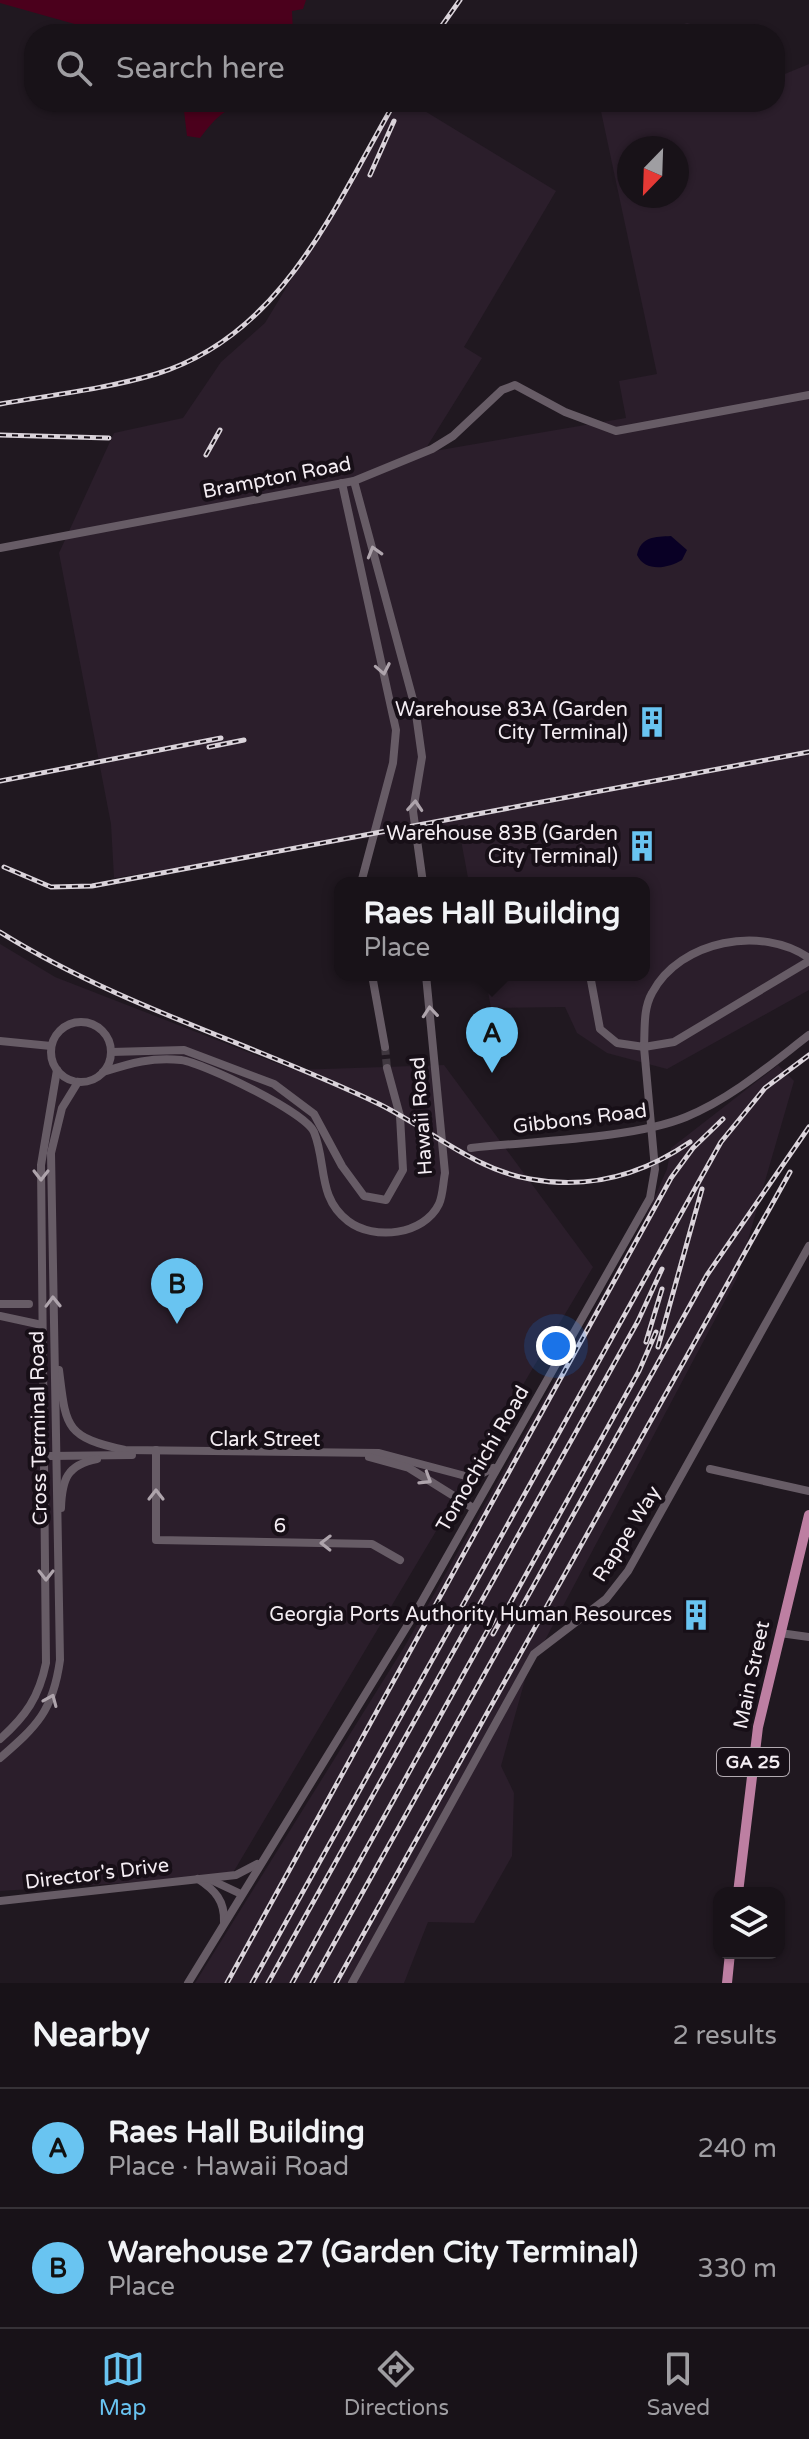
<!DOCTYPE html>
<html lang="en">
<head>
<meta charset="utf-8">
<style>
  body { margin:0; font-family:"Varela Round",sans-serif; background:#211b21; color:#f1f3f6 }
  .controls { position:absolute; right:24px; bottom:24px; display:grid; overflow:hidden; border-radius:16px; box-shadow:0 2px 6px #0004 }
  .controls button { width:72px; height:72px; display:grid; place-items:center; padding:0; border:0; border-bottom:2px solid #363237; background:#181218; color:#f1f3f6; font:40px sans-serif }
  .compass { position:absolute; left:617px; top:136px; width:72px; height:72px; border-radius:50%; background:#181218; box-shadow:0 2px 6px #0004; rotate:203deg }
  .you { position:absolute; left:556px; top:1346px; width:28px; height:28px; margin:-20px; border:6px solid #fff; border-radius:50%; background:#1a73e8; box-shadow:0 0 0 12px #1a73e833 }
  .badge { display:grid; place-items:center; width:52px; height:52px; border-radius:50%; background:#69c4f1; color:#111; font-size:26px; font-weight:700 }
  .pin { position:absolute; translate:-50% -66px; filter:drop-shadow(0 2px 4px #0008) }
  .pin::after { content:''; position:absolute; top:42px; width:28px; height:24px; background:inherit; clip-path:polygon(0 0,100% 0,50% 100%) }
  .popup { position:absolute; left:334px; top:877px; width:316px; height:104px; box-sizing:border-box; display:grid; place-content:center; border-radius:16px; background:#181218; filter:drop-shadow(0 2px 6px #0005); font-size:26px; white-space:nowrap; color:#9f9ea2 }
  .popup b { font-size:30px; color:#f1f3f6 }
  .popup::after { content:''; position:absolute; left:50%; top:100%; margin-left:-16px; border:16px solid transparent; border-top-color:#181218 }
  .list { margin:0; padding:0; list-style:none }
  h2 { display:flex; justify-content:space-between; align-items:center; height:104px; margin:0; padding:0 32px; font-size:34px }
  h2 small { font-size:26px; font-weight:400; color:#9f9ea2 }
  .list li { display:grid; grid-template-columns:52px 1fr auto; gap:24px; align-items:center; box-sizing:border-box; height:120px; padding:0 32px; border-top:2px solid #363237 }
  .list b { display:block; font-size:30px; white-space:nowrap }
  .list p { margin:0; font-size:26px; white-space:nowrap; color:#9f9ea2 }
  .list em { font-size:26px; font-style:normal; color:#9f9ea2 }
  .icon { flex:none; width:44px; height:44px; fill:none; stroke:currentColor; stroke-width:2; stroke-linecap:round; stroke-linejoin:round }
  .map { position:relative; flex:none; width:809px; height:1983px; overflow:hidden }
  .search { position:absolute; background:#181218; box-shadow:0 2px 6px #0004; left:24px; right:24px; top:24px; height:88px; display:flex; align-items:center; gap:20px; box-sizing:border-box; padding:0 28px; border-radius:32px; color:#9f9ea2; font-size:30px }
  .sheet { height:344px; background:#181218 }
  nav { display:flex; justify-content:space-around; align-items:center; box-sizing:border-box; height:112px; border-top:2px solid #363237; background:#181218; font-size:22px; color:#9f9ea2 }
  nav a { display:grid; justify-items:center; gap:4px }
  nav .on { color:#69c4f1 }
  .map>svg:first-child { display:block }
  .built { fill:#2b1e2b; fill-rule:evenodd }
  .green { fill:#4b001c }
  .water { fill:#090025 }
  .lines { fill:none; stroke-linecap:round; stroke-linejoin:round }
  .minor-tunnel { stroke:#403840; stroke-width:8; stroke-dasharray:8 4; stroke-linecap:butt }
  .minor { stroke:#675c66; stroke-width:8 }
  .major { stroke:#bd7fa2; stroke-width:10 }
  .rail-casing { stroke:#dad3da; stroke-width:5 }
  .rail { stroke:#170f17; stroke-width:2; stroke-dasharray:6; stroke-linecap:butt }
  .oneway { stroke:#aea4ac }
  .labels { text-anchor:middle; dominant-baseline:central; stroke-width:8; stroke-linejoin:round; paint-order:stroke }
  .shield { fill:#170f17; stroke:#b2aab1; stroke-width:2 }
  .shield-label { font-size:18px; font-weight:bold; fill:#f4edf3 }
  .street-label { font-size:20px; fill:#f4edf3; stroke:#170f17 }
  .poi-label { font-size:20px; fill:#f4edf3; stroke:#170f17; text-anchor:end }
</style>
</head>
<body>
<div class="map">
<svg width="809" height="1983" viewBox="0 0 809 1983">
  <rect width="100%" height="100%" fill="#201820"/>
  <g class="built">
    <path d="M687,23l41,11h-74z"/>
    <path d="M809,64v926l-142,79 -60,-16 -30,-20 -12,-26 -74,1 -6,-33h159v-92h-175l-11,-59 -344,54 -3,-54 -52,-271 55,-120 69,-15 38,-56 44,-39 133,-221h12l146,89 -92,156 18,11 -59,95 203,-35 -7,-37 38,-7 -58,-272h176v-30l5,4zM629,148h48v48h-48z"/>
    <path d="M0,944l55,33 239,93 150,-5 149,202 -362,609 -231,15z"/>
    <path d="M778,1065l16,16 -57,197 -211,398 -25,90 13,27 -2,63 -38,67 -46,-1 -24,61h-209l211,-339 238,-423 23,-52 4,-21z"/>
  </g>
  <g class="green">
    <path d="M0,0h306l-3,9 -11,2 1,23h-183l-110,-31z"/>
    <path d="M183,102h89l-2,6c-38,-6 -47,0 -70,30l-13,-2z"/>
  </g>
  <path class="water" d="M671,536l16,14 -5,10c-15,9 -37,12 -45,-5 4,-19 18,-18 34,-19z"/>
  <g class="lines">
    <path class="minor-tunnel" d="M385,1047l2,21"/>
    <g class="minor">
      <path d="M354,481l61,226 7,50 -9,54 10,72"/>
      <path d="M342,483l54,247 -3,33 -32,120"/>
      <path d="M0,548l354,-67 78,-32 21,-13 49,-46 13,-5 50,27 51,19 193,-36"/>
      <path d="M372,975l13,72"/>
      <path d="M590,975l10,54 17,14 27,4c1,-18 -1,-38 8,-54 28,-53 110,-68 157,-35"/>
      <circle cx="81" cy="1052" r="30"/>
      <path d="M0,1041l51,5"/>
      <path d="M111,1052l73,-2 90,34 40,30 28,52 22,30 22,4 17,-30 -3,-54 -13,-48"/>
      <path d="M103,1072c28,-9 49,-15 78,-12 23,3 124,52 133,72 13,32 3,65 34,89 26,20 76,14 91,-17 4,-9 4,-21 6,-31l-19,-198"/>
      <path d="M471,1148c61,-7 161,-9 215,-31 46,-19 84,-52 123,-82"/>
      <path d="M0,1304h29"/>
      <path d="M0,1316l42,9"/>
      <path d="M59,1370c7,56 5,67 66,80l254,3 94,25 20,-10"/>
      <path d="M156,1450v90l216,4 28,16"/>
      <path d="M50,1456l82,-1"/>
      <path d="M369,1457l40,11 64,40"/>
      <path d="M710,1469l99,22"/>
      <path d="M61,1508c1,-29 6,-43 36,-49"/>
      <path d="M780,1633l29,4"/>
      <path d="M0,1739c26,-23 39,-42 46,-76l-5,-498 16,-95"/>
      <path d="M0,1758c37,-32 53,-47 60,-98l-9,-507 11,-45 16,-26"/>
      <path d="M198,1879c17,11 27,22 26,43"/>
      <path d="M209,1879l32,15"/>
      <path d="M0,1901l236,-26 21,-11"/>
      <path d="M188,1983l229,-373 233,-412 5,-29 -11,-122 30,-5 135,-81"/>
      <path d="M352,1983l182,-329 72,-55 22,-28 181,-325"/>
    </g>
    <g class="major">
      <path d="M738,1893l20,-166 51,-212"/>
      <path d="M727,1983l3,-30"/>
    </g>
    <defs>
      <g id="rail">
        <path d="M436,34l24,-34"/>
        <path d="M370,175l24,-54"/>
        <path d="M0,404c51,-9 106,-15 156,-30 127,-39 178,-167 239,-272"/>
        <path d="M0,435l109,3"/>
        <path d="M206,455l14,-25"/>
        <path d="M209,747l35,-7"/>
        <path d="M0,781l221,-43"/>
        <path d="M4,867l47,20 41,-1 717,-134"/>
        <path d="M0,932c119,74 254,112 379,172 51,25 94,65 151,75 59,11 112,-4 160,-37"/>
        <path d="M646,1342l16,-53"/>
        <path d="M658,1347l44,-158"/>
        <path d="M493,1634l146,-263 17,-39"/>
        <path d="M227,1983l444,-805 22,-30 30,-29"/>
        <path d="M252,1983l469,-841 44,-54 44,-33"/>
        <path d="M268,1983l370,-662 24,-52"/>
        <path d="M292,1983l202,-364"/>
        <path d="M312,1983l395,-708 102,-148"/>
        <path d="M336,1983l454,-811"/>
      </g>
    </defs>
    <use href="#rail" class="rail-casing"/>
    <use href="#rail" class="rail"/>
  </g>
  <defs><path id="oneway-chevron" d="M-2-3.5L2.5 0L-2 3.5" fill="none" stroke-width="1.6" stroke-linecap="round" stroke-linejoin="round" transform="scale(2)"/></defs>
  <g class="oneway">
    <use href="#oneway-chevron" transform="translate(374 552) rotate(-106)"/>
    <use href="#oneway-chevron" transform="translate(383 669) rotate(79)"/>
    <use href="#oneway-chevron" transform="translate(415 806) rotate(-86)"/>
    <use href="#oneway-chevron" transform="translate(430 1012) rotate(-95)"/>
    <use href="#oneway-chevron" transform="translate(41 1175) rotate(90)"/>
    <use href="#oneway-chevron" transform="translate(53 1302) rotate(-91)"/>
    <use href="#oneway-chevron" transform="translate(426 1479) rotate(32)"/>
    <use href="#oneway-chevron" transform="translate(156 1495) rotate(-90)"/>
    <use href="#oneway-chevron" transform="translate(326 1543) rotate(-179)"/>
    <use href="#oneway-chevron" transform="translate(46 1575) rotate(90)"/>
    <use href="#oneway-chevron" transform="translate(51 1700) rotate(-67)"/>
  </g>
  <defs>
    <symbol id="building-bare" viewBox="-9 -9 18 18"><path d="M-4-6H4V6H1V3H-1V6H-4ZM-2.5-4.3h1.7v1.8h-1.7ZM.8-4.3h1.7v1.8H.8ZM-2.5-1h1.7V.8h-1.7ZM.8-1h1.7V.8H.8Z" fill="#69c4f1" stroke="#170f17" stroke-width="2.5" paint-order="stroke"/></symbol>
  </defs>
  <g fill-rule="evenodd">
    <use href="#building-bare" x="630" y="700" width="44" height="44"/>
    <use href="#building-bare" x="620" y="824" width="44" height="44"/>
    <use href="#building-bare" x="674" y="1593" width="44" height="44"/>
  </g>
  <g class="labels">
    <rect class="shield" x="717" y="1748" width="72" height="28" rx="6"/>
    <g class="shield-label">
      <text x="753" y="1762">GA 25</text>
    </g>
    <g class="street-label">
      <text transform="translate(277 478) rotate(-11)">Brampton Road</text>
      <text transform="translate(422 1116) rotate(-94)">Hawaii Road</text>
      <text transform="translate(580 1119) rotate(-7)">Gibbons Road</text>
      <text transform="translate(39 1428) rotate(-91)">Cross Terminal Road</text>
      <text x="265" y="1440">Clark Street</text>
      <text transform="translate(483 1459) rotate(-60)">Tomochichi Road</text>
      <text transform="translate(280 1526) rotate(1)">6</text>
      <text transform="translate(627 1534) rotate(-58)">Rappe Way</text>
      <text transform="translate(752 1675) rotate(-78)">Main Street</text>
      <text transform="translate(97 1874) rotate(-7)">Director's Drive</text>
    </g>
    <g class="poi-label">
      <text x="628" y="710">Warehouse 83A (Garden<tspan x="628" dy="23">City Terminal)</tspan></text>
      <text x="618" y="834">Warehouse 83B (Garden<tspan x="618" dy="23">City Terminal)</tspan></text>
      <text x="672" y="1615">Georgia Ports Authority Human Resources</text>
    </g>
  </g>
</svg>
<div class="controls">
<button><svg class="icon" aria-label="layers" viewBox="0 0 24 24"><path d="M12 4l9 5-9 5-9-5zM3 14l9 5 9-5"/></svg></button>
</div>
<svg class="compass" viewBox="-18 -18 36 36"><path d="M0-13l5 13h-10z" fill="#e53935"/><path d="M0 13l5-13h-10z" fill="#9f9ea2"/></svg>
<div class="you"></div>
<div class="pin badge" style="left:492px;top:1073px">A</div>
<div class="popup"><b>Raes Hall Building</b>Place</div>
<div class="pin badge" style="left:177px;top:1324px">B</div>
<div class="search"><svg class="icon" aria-label="search" viewBox="0 0 24 24"><circle cx="10" cy="10" r="6"/><path d="M15 15l6 6"/></svg>Search here</div>
</div>
<section class="sheet">
<h2>Nearby<small>2 results</small></h2>
<ul class="list">
<li><span class="badge">A</span><div><b>Raes Hall Building</b><p>Place · Hawaii Road</p></div><em>240 m</em></li>
<li><span class="badge">B</span><div><b>Warehouse 27 (Garden City Terminal)</b><p>Place</p></div><em>330 m</em></li>
</ul>
</section>
<nav>
<a class="on"><svg class="icon" aria-label="map" viewBox="0 0 24 24"><path d="M3 6l6-2 6 2 6-2v14l-6 2-6-2-6 2zM9 4v14M15 6v14"/></svg>Map</a>
<a><svg class="icon" aria-label="directions" viewBox="0 0 24 24"><path d="M12 3l9 9-9 9-9-9zM9 14v-3h6M13 9l2 2-2 2"/></svg>Directions</a>
<a><svg class="icon" aria-label="saved" viewBox="0 0 24 24"><path d="M7 4h10v16l-5-4-5 4z"/></svg>Saved</a>
</nav>
</body>
</html>
